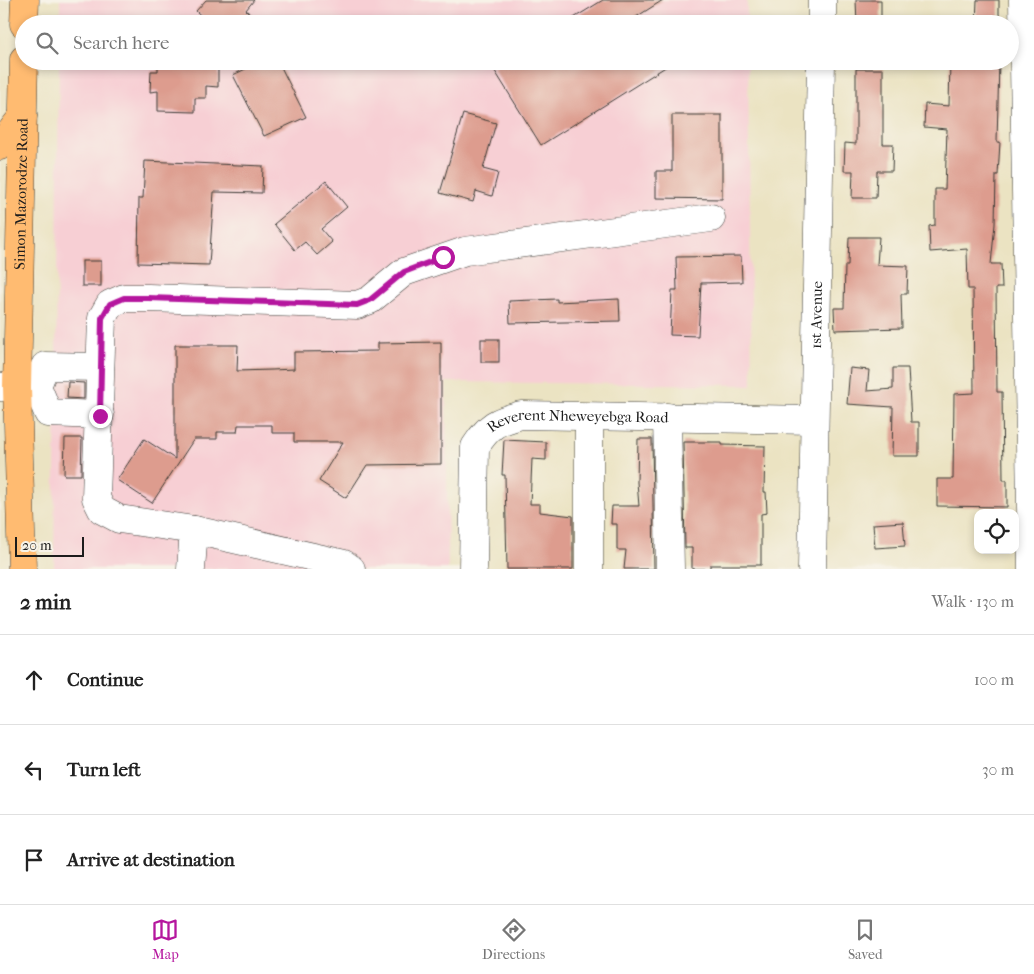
<!DOCTYPE html>
<html lang="en">
<head>
<meta charset="utf-8">
<style>
  body { margin:0; font-family:"IM FELL French Canon",serif; background:#f2f2f2; color:#222 }
  .controls { position:absolute; right:15px; bottom:15px; display:grid; overflow:hidden; border-radius:10px; box-shadow:0 2px 8px #0003 }
  .controls button { width:45px; height:45px; display:grid; place-items:center; padding:0; border:0; border-bottom:1px solid #e0e0e0; background:#fff; color:#222; font:25px sans-serif }
  .scale { position:absolute; left:15px; bottom:12px; width:69px; box-sizing:border-box; padding-left:5px; border:2px solid #1c1c1c; border-top:0; font-size:14px; line-height:18px; white-space:nowrap; color:#1c1c1c; -webkit-text-stroke:4px #f7f3e8; paint-order:stroke }
  .stop { position:absolute; width:15px; height:15px; margin:-11px; border:4px solid #b5179e; border-radius:50%; background:#fff }
  .stop.end { background:#b5179e; border-color:#fff; box-shadow:0 1px 5px #0008 }
  .list { margin:0; padding:0; list-style:none }
  h2 { display:flex; justify-content:space-between; align-items:center; height:65px; margin:0; padding:0 20px; font-size:21px }
  h2 small { font-size:16px; font-weight:400; color:#767676 }
  .list li { display:grid; grid-template-columns:32px 1fr auto; gap:15px; align-items:center; box-sizing:border-box; height:90px; padding:0 20px; border-top:1px solid #e0e0e0 }
  .list b { display:block; font-size:19px; white-space:nowrap }
  .list em { font-size:16px; font-style:normal; color:#767676 }
  .icon { flex:none; width:28px; height:28px; fill:none; stroke:currentColor; stroke-width:2; stroke-linecap:round; stroke-linejoin:round }
  .map { position:relative; flex:none; width:1034px; height:569px; overflow:hidden }
  .search { position:absolute; background:#fff; box-shadow:0 2px 8px #0003; left:15px; right:15px; top:15px; height:55px; display:flex; align-items:center; gap:12px; box-sizing:border-box; padding:0 18px; border-radius:28px; color:#767676; font-size:19px }
  .sheet { height:335px; background:#fff }
  nav { display:flex; justify-content:space-around; align-items:center; box-sizing:border-box; height:70px; border-top:1px solid #e0e0e0; background:#fff; font-size:14px; color:#767676 }
  nav a { display:grid; justify-items:center; gap:2px }
  nav .on { color:#b5179e }
  .map>svg:first-child { display:block }
  .built { fill:#f7cfd4 }
  .building { fill:#dd9c8e }
  .lines { fill:none; stroke-linecap:round; stroke-linejoin:round }
  .minor-casing { stroke:#3b3a35; stroke-width:29 }
  .highway-casing { stroke:#3b3a35; stroke-width:29 }
  .minor { stroke:#fff; stroke-width:28 }
  .highway { stroke:#ffbb71; stroke-width:28 }
  .route { stroke:#b5179e; stroke-width:6 }
  .labels { text-anchor:middle; dominant-baseline:central; stroke-width:4; stroke-linejoin:round; paint-order:stroke }
  .street-label { font-size:15px; fill:#1c1c1c; stroke:#f7f3e8 }
</style>
</head>
<body>
<div class="map">
<svg width="1034" height="569" viewBox="0 0 1034 569">
  <rect width="100%" height="100%" fill="#f7f3e8"/>
  <filter id="ink" filterUnits="userSpaceOnUse"><feTurbulence type="fractalNoise" baseFrequency=".02" numOctaves="2"/><feDisplacementMap in="SourceGraphic" scale="10" xChannelSelector="R" yChannelSelector="G"/><feConvolveMatrix kernelMatrix="1 2 1 2 8 2 1 2 1" color-interpolation-filters="sRGB"/></filter>
  <filter id="wash" filterUnits="userSpaceOnUse"><feTurbulence type="fractalNoise" baseFrequency=".0096" numOctaves="4" result="noise"/><feDisplacementMap in="SourceGraphic" scale="20" xChannelSelector="R" yChannelSelector="G"/><feGaussianBlur stdDeviation="1.12" result="paint"/><feColorMatrix in="noise" values="0 0 0 0 0 0 0 0 0 0 0 0 0 0 0 0 0 1.4 0 .05"/><feComposite in="paint" operator="in"/></filter>
  <g filter="url(#wash)">
    <rect width="100%" height="100%" fill="#ebe3c2"/>
    <g class="built">
      <rect x="60" y="0" width="687" height="24"/>
      <path d="M59,61h689l4,324 -306,-3 2,187h-394z"/>
    </g>
    <g id="blocks">
      <g class="building">
        <path d="M206,0h48l-8,10 15,14h-51l-14,-13z"/>
        <path d="M603,0h60l-38,24h-61z"/>
        <path d="M856,0h25v24h-24z"/>
        <path d="M977,0h22v24h-23z"/>
        <path d="M158,61h38v3h22v23l-12,-1v12h-11v14l-37,-1v-20l-8,1 1,-21h7z"/>
        <path d="M262,61h16l28,56 -42,19 -31,-61z"/>
        <path d="M504,61h171l-134,84 -48,-77z"/>
        <path d="M950,61h49l-2,81h3l-2,33h-2l-1,49 -4,40h10l1,24h-6l1,104h5l1,88h4v27l-70,-1v-27h16l1,-85 20,-1 -1,-104h-5l-1,-40 -37,3 -1,-26 6,-1v-36h10l2,-60 -23,-2 1,-23 24,2z"/>
        <path d="M856,69h27v75h10l-1,27h-15l-1,27h-24l1,-27h-9l1,-28 11,1z"/>
        <path d="M463,114l33,9 -13,46 15,4 -6,23 -16,-5 -3,11 -33,-9z"/>
        <path d="M672,115h50v84l-66,-1v-27h16z"/>
        <path d="M145,161l118,5 -1,27 -48,-1 -5,73 -71,-2 1,-65h4z"/>
        <path d="M326,181l21,26 -26,22 11,13 -15,13 -12,-13 -10,8 -21,-26z"/>
        <path d="M849,237h30l-2,28 31,1 -1,28h-6l1,34 -67,2 -1,-22h10l1,-43h3z"/>
        <path d="M741,256l1,26 -41,1 -3,53 -28,-1 2,-45h5l-1,-33z"/>
        <rect x="82" y="261" width="19" height="25"/>
        <path d="M557,299v3l62,-3 1,22 -110,2 -1,-22z"/>
        <rect x="481" y="339" width="18" height="23"/>
        <path d="M441,342v122l-74,1 -21,33 -27,-17 24,-39h-49v-9h-22v-8h-34l-1,7h-20v7h-23l-42,64 -35,-23 27,-41 31,20v-114h63l-1,26 35,-1 22,-1v-17l84,-1v-8z"/>
        <path d="M850,368l19,2 -2,21 26,-2v-21h15l3,54h8v34h-27l1,-49 -46,-3z"/>
        <path d="M68,382l16,1v16l-17,-1z"/>
        <path d="M65,438h17l-1,37h-17z"/>
        <path d="M638,439h14l2,130h-30l2,-19h-9v-26h-6l1,-18h27l-2,-24z"/>
        <path d="M504,440l42,2v18l-14,-1 -2,45h10v8l33,4v53h-66l-2,-94h-3z"/>
        <path d="M683,442h39v3l43,1 -1,46h2l1,21 -6,1v51h-51v4h-18v-21h-7z"/>
        <path d="M903,522l2,24 -30,2 -2,-24z"/>
      </g>
    </g>
  </g>
  <g filter="url(#ink)">
    <use href="#blocks" fill-opacity="0" stroke="#3b3a35" stroke-width="1"/>
    <g class="lines">
      <defs>
        <g id="minor">
          <path d="M1023,0l9,569"/>
          <path d="M822,24v-24"/>
          <path d="M37,386l8,-20 55,1"/>
          <path d="M0,387l37,-1 11,27 52,2"/>
          <path d="M667,417l3,152"/>
          <path d="M191,569l3,-39"/>
          <path d="M351,569l-7,-5 -150,-34 -75,-11 -17,-9 -6,-12 6,-180 8,-14 14,-6h24l209,7 13,-5 34,-28 61,-21 246,-33"/>
          <path id="s1" d="M473,569l2,-122c15,-23 21,-25 46,-32l293,5"/>
          <path d="M589,569v-152"/>
          <path id="s2" d="M812,569l9,-508"/>
        </g>
        <g id="highway">
          <path d="M24,24l1,-24"/>
          <path d="M0,146l23,-30"/>
          <path id="s3" d="M22,569l-5,-182 7,-328"/>
        </g>
      </defs>
      <use href="#minor" class="minor-casing"/>
      <use href="#highway" class="highway-casing"/>
      <use href="#minor" class="minor"/>
      <use href="#highway" class="highway"/>
    </g>
  </g>
  <g class="lines" filter="url(#ink)">
    <path class="route" d="M100,416l2,-98 8,-14 14,-6h24l209,7 13,-5 34,-28 39,-15"/>
  </g>
  <g class="labels">
    <g class="street-label">
      <text stroke="none"><textPath href="#s3" startOffset="375">Simon Mazorodze Road</textPath></text>
      <text stroke="none"><textPath href="#s2" startOffset="254">1st Avenue</textPath></text>
      <text stroke="none"><textPath href="#s1" startOffset="236">Reverent Nheweyebga Road</textPath></text>
    </g>
  </g>
</svg>
<div class="controls">
<button><svg class="icon" aria-label="locate" viewBox="0 0 24 24"><circle cx="12" cy="12" r="6"/><path d="M12 2v4M12 18v4M2 12h4M18 12h4"/></svg></button>
</div>
<div class="scale">20 m</div>
<div class="stop" style="left:443px;top:257px"></div>
<div class="stop end" style="left:100px;top:416px"></div>
<div class="search"><svg class="icon" aria-label="search" viewBox="0 0 24 24"><circle cx="10" cy="10" r="6"/><path d="M15 15l6 6"/></svg>Search here</div>
</div>
<section class="sheet">
<h2>2 min<small>Walk · 130 m</small></h2>
<ul class="list">
<li><svg class="icon" aria-label="ahead" viewBox="0 0 24 24"><path d="M12 20V5M6 11l6-6 6 6"/></svg><div><b>Continue</b></div><em>100 m</em></li>
<li><svg class="icon" aria-label="left" viewBox="0 0 24 24"><path d="M17 20v-9H6M10 6l-5 5 5 5"/></svg><div><b>Turn left</b></div><em>30 m</em></li>
<li><svg class="icon" aria-label="arrive" viewBox="0 0 24 24"><path d="M6 21V4h12l-3 4 3 4H6"/></svg><div><b>Arrive at destination</b></div></li>
</ul>
</section>
<nav>
<a class="on"><svg class="icon" aria-label="map" viewBox="0 0 24 24"><path d="M3 6l6-2 6 2 6-2v14l-6 2-6-2-6 2zM9 4v14M15 6v14"/></svg>Map</a>
<a><svg class="icon" aria-label="directions" viewBox="0 0 24 24"><path d="M12 3l9 9-9 9-9-9zM9 14v-3h6M13 9l2 2-2 2"/></svg>Directions</a>
<a><svg class="icon" aria-label="saved" viewBox="0 0 24 24"><path d="M7 4h10v16l-5-4-5 4z"/></svg>Saved</a>
</nav>
</body>
</html>
